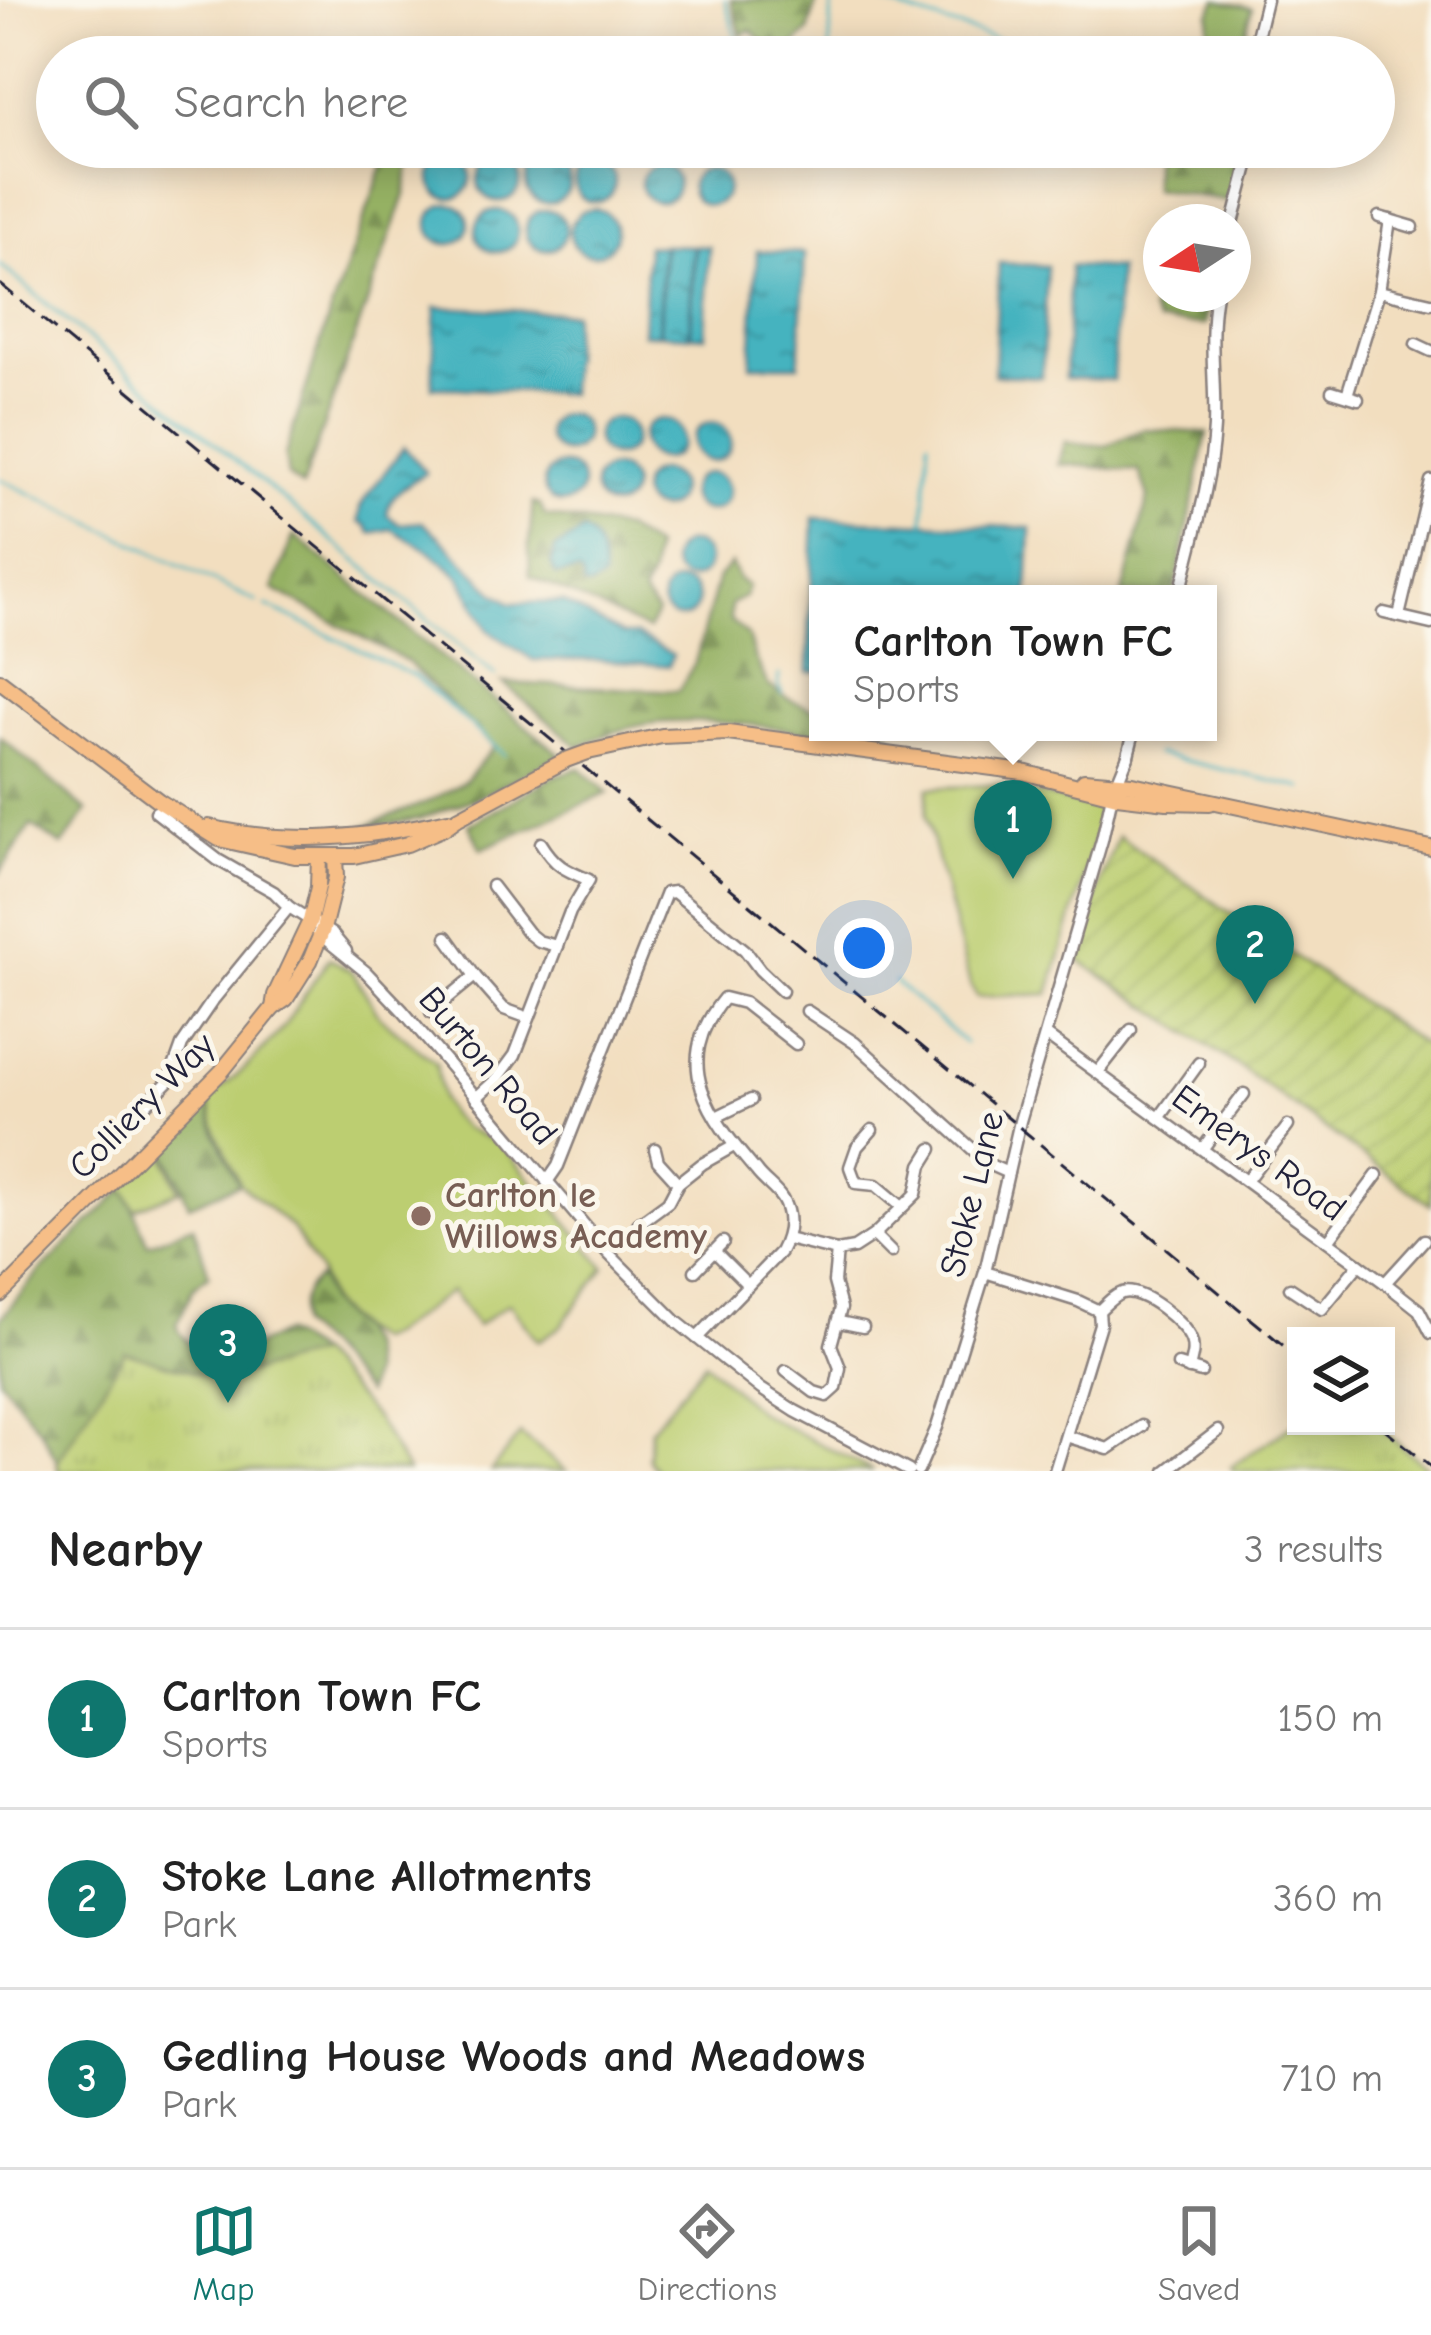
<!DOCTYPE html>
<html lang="en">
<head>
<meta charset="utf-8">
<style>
  body { margin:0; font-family:"Comic Neue",sans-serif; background:#f2f2f2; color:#222 }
  .controls { position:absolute; right:36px; bottom:36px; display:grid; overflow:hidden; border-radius:0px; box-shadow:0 6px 30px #0003 }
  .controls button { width:108px; height:108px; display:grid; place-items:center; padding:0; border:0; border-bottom:3px solid #e0e0e0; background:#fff; color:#222; font:60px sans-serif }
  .compass { position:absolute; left:1143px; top:204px; width:108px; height:108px; border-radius:50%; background:#fff; box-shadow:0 6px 30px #0003; rotate:258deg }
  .you { position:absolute; left:864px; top:948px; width:42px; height:42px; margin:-30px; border:9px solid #fff; border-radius:50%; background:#1a73e8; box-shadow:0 0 0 18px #1a73e833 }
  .badge { display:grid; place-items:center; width:78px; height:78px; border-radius:50%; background:#0f766e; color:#fff; font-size:39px; font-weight:700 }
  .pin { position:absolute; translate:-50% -99px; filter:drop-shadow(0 3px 6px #0008) }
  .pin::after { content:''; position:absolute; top:63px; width:42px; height:36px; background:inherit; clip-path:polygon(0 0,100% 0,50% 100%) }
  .popup { position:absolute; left:809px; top:585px; width:408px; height:156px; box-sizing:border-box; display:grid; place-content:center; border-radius:0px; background:#fff; filter:drop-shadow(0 3px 9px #0005); font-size:39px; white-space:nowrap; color:#767676 }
  .popup b { font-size:45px; color:#222 }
  .popup::after { content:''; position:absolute; left:50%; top:100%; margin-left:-24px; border:24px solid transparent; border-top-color:#fff }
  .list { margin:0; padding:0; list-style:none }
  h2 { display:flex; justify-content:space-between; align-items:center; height:156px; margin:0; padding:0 48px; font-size:51px }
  h2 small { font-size:39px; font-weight:400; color:#767676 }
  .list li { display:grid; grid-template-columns:78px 1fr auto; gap:36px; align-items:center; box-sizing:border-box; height:180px; padding:0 48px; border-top:3px solid #e0e0e0 }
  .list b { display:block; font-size:45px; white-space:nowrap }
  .list p { margin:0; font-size:39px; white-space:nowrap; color:#767676 }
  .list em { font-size:39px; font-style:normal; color:#767676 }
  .icon { flex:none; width:66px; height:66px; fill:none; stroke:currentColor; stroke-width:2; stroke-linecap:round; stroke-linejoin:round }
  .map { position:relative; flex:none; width:1431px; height:1471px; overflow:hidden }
  .search { position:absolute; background:#fff; box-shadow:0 6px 30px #0003; left:36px; right:36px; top:36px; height:132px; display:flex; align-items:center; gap:30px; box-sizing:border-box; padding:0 42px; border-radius:66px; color:#767676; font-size:45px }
  .sheet { height:696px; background:#fff }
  nav { display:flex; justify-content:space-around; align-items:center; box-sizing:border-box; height:168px; border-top:3px solid #e0e0e0; background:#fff; font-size:33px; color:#767676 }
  nav a { display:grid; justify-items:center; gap:6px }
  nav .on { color:#0f766e }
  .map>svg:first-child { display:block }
  .grass { fill:#bcce71; stroke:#6f7856; stroke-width:3 }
  .forest { fill:url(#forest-firs); stroke:#5c6a4f; stroke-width:3 }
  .park { fill:url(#park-tufts); stroke:#6f7856; stroke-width:3 }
  .garden { fill:url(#garden-furrows); stroke:#6f7856; stroke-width:3 }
  .water { fill:url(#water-ripples); stroke:#336a7d; stroke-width:3 }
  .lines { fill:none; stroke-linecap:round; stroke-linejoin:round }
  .stream { stroke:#44b3bf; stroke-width:3 }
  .minor-casing { stroke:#8a807d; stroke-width:15 }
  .major-casing { stroke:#8a807d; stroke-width:18 }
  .minor { stroke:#fff; stroke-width:10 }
  .major { stroke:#f6be87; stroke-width:14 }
  .rail { stroke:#22223b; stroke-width:3; stroke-dasharray:18 9; stroke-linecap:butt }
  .major-bridge-casing { stroke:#8a807d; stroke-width:18; stroke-linecap:butt }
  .major-bridge { stroke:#f6be87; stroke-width:14 }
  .education-dot { fill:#8d6e63; stroke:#fbf7ec; stroke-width:4.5 }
  .labels { text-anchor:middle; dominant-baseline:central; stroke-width:10; stroke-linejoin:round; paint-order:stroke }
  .street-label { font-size:36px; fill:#22223b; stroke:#fbf7ec }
  .education-label { font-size:36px; font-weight:bold; fill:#785e54; stroke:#fbf7ec; text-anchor:start }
</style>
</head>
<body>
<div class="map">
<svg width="1431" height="1471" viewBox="0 0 1431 1471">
  <defs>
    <pattern id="forest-firs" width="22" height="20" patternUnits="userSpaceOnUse" patternTransform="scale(3)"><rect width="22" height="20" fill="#95b163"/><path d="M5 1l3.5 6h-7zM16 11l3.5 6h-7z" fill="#799053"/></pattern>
    <pattern id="park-tufts" width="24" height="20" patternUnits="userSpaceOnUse" patternTransform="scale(3)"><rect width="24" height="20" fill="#bcce71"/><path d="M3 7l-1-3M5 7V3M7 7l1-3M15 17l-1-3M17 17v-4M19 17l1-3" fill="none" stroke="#a1b163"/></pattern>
    <pattern id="garden-furrows" width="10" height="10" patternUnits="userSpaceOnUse" patternTransform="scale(3)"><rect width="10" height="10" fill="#bcce71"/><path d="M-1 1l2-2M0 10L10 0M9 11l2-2" fill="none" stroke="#a1b163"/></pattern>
    <pattern id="water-ripples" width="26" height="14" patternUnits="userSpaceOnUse" patternTransform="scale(3)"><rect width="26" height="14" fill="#44b3bf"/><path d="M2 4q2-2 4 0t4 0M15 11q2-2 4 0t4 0" fill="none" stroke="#38919c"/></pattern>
  </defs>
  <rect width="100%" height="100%" fill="#fbf7ec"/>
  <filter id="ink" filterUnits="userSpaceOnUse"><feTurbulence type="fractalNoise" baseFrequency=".00833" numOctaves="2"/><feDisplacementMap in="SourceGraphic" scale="24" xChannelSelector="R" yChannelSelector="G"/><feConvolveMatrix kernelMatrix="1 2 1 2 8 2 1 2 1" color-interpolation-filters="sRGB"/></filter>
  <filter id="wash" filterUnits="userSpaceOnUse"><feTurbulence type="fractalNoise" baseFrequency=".004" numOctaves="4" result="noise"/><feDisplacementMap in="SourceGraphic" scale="48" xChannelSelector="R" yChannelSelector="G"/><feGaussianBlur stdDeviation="2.7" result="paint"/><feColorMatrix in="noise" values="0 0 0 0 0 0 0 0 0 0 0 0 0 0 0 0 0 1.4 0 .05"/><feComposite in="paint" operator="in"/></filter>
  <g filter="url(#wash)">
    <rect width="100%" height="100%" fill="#f2debf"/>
    <g class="grass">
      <path d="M996,785l106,23 -1,12 -52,174 -72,3 -7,-12 -44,-169 2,-28z"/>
      <path d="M329,958l23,13 28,46 56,46 6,37 8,15 15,14 35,14 105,124 -45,60 -22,14 -29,-38 -32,23 -26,-35 -62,45 -13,5 -18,-11 -29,-28 -9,-29 -29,-46 -51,-43 -23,-49 -9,-36 40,-33 34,-37z"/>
      <path d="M161,1148l18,43 -44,18 -13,-22z"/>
      <path d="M705,1362l55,51 113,58h-216l-9,-12 2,-29z"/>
      <path d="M520,1434l46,37h-75z"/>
    </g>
    <g class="forest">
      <path d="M731,0h86l-9,32 -16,16 -26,-4 -15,-14 -10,5z"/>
      <path d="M1217,0l35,8 -7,29 -1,20h-37l3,-44z"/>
      <path d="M390,147h29l-9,16 -5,32 -103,292 -14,-11 -3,-21 44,-139z"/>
      <path d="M1153,147h88l-10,54 -78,-12z"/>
      <path d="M1175,294h34l-4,31 -47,-3 -7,-11 2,-8 22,-2z"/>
      <path d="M1143,429l64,4 -33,161h-51l25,-97 -9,-26 -80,-7 6,-22 41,4z"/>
      <path d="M533,503l7,2 5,11 79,13 30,19 -3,27 -9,19 15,19 -9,17 -118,-54 -1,-31z"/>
      <path d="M294,535l267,220 -87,44 -56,20 -58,9 70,-27 34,-19 30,-35 -88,-86 -133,-72z"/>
      <path d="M731,564l7,15 10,7 -3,11 -14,7 -1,16 18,16 6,21 14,28 18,13 32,13v21h73l-2,13c-72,-10 -148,-27 -222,-23 -31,1 -60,12 -89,24l-75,-63 175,8 17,-28 23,-86z"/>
      <path d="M0,737l87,74 -25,35 -31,-21 -31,48z"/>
      <path d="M580,768l28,25 -127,56 -12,-24 86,-49z"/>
      <path d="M207,1099l9,36 23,49 -50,21 -26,-59z"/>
      <path d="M121,1192h5l22,52 45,-19 16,50 -16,13 -16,37 3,8 19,21 17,-4 33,-1 34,-16 30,18 17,17 -224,103h-48l-1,-10 -16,-30 -41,-52v-60l39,-47z"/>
      <path d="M320,1277l8,26 29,27 11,18 3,26 -5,20 -46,-51 -21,-17c-1,-21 3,-37 21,-49z"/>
    </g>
    <g class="park">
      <path d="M125,1352l97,29 95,-27 59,65 31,52h-349v-10z"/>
      <path d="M1296,1422v4h82l53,45h-197l-3,-4z"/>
    </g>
    <path class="garden" d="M1118,836l313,214v155l-193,-139 -161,-107 25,-83z"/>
    <g class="water">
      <circle cx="451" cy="178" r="20"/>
      <circle cx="499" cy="180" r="21"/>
      <circle cx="548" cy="181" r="22"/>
      <circle cx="595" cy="182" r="20"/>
      <circle cx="659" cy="184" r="18"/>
      <circle cx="709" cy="187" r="18"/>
      <circle cx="449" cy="224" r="20"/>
      <circle cx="593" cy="232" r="23"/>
      <circle cx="546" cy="230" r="20"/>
      <circle cx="497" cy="231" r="21"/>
      <path d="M662,245l-4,89h-15l4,-88z"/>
      <path d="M664,245l29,1 -4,90 -29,-2z"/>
      <path d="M695,246l14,1 -4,89 -14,-1z"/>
      <path d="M757,251l48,2 -6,112h-48z"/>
      <path d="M999,263l48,3 -5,111 -48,-2z"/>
      <path d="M1070,266l48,3 -5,111 -48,-2z"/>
      <path d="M436,307l137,6 -4,81 -137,-7z"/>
      <circle cx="566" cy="433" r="19"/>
      <circle cx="615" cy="437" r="19"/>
      <circle cx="662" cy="439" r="20"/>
      <circle cx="712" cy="442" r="19"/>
      <path d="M404,447l22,26c-18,12 -37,19 -39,42l12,9 23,-2 17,14 55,56 17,11 52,-1 60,33h13l37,20 -4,11 -68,-6h-68l-45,-30 -28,-53 -29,-25 -40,-23 -20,4 -5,-8 -7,-3 1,-14 6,-11z"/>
      <circle cx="563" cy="484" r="19"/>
      <circle cx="613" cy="487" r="19"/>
      <circle cx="660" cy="490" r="19"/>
      <circle cx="709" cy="492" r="19"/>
      <path d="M814,518l217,10 -3,66h-210v78h-10z"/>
      <path d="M584,531c16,10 18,30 19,48l-12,8 -7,-1 -1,-9 -5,-5 -22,3 -5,-11 4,-15z"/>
      <circle cx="690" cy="561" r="18"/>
      <circle cx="680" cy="600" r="18"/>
    </g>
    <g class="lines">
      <g class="stream">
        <path d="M725,0l13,43"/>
        <path d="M871,0l183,57"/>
        <path d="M829,57l3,-57"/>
        <path d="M0,265l496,411"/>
        <path d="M0,479l257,123"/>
        <path d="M924,523l5,-83"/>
        <path d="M267,606l147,70 91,79"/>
        <path d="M779,675l-1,10 4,9"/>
        <path d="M1156,754l147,34"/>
        <path d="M895,982l70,61"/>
      </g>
    </g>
  </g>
  <g filter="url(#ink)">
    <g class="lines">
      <defs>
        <g id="minor">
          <path d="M1252,57l14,-57"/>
          <path d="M1379,217l34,10"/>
          <path d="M1233,223l20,-76"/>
          <path d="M1379,291l52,12"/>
          <path d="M1416,344l15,7"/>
          <path d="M1332,391l26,8"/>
          <path d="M1347,395l32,-104 11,-71"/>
          <path d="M1180,594c13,-55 31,-111 34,-167 2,-45 -6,-89 2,-133"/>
          <path d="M1384,613l47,11"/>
          <path d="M1399,616l32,-135"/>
          <path d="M1127,759l7,-27"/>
          <path d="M156,812l62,48 56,32 15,15 43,27 14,17"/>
          <path d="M492,886l36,47 10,8 19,5"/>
          <path d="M318,933l48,39 37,39 205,242 69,69 84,67 34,22 114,60"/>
          <path d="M447,937l28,39 29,33 25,9"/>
          <path d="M807,1011l48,32 135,122 18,8"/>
          <path d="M431,1012l44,-36"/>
          <path d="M1047,1036l338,247 34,27 12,23"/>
          <path d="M1098,1072l33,-42"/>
          <path d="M476,1098l22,-20 17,-23 55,-143 19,-32c-24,-10 -34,-14 -48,-37"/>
          <path d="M138,1112l31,-31 13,-36 31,-45 76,-93"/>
          <path d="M716,1117l35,-17"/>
          <path d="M1160,1117l39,-54"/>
          <path d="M872,1130l-15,17 -7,20 6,16 20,2 25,21"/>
          <path d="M1203,1148l41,-54"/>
          <path d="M655,1149l3,12 20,22"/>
          <path d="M1247,1180l41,-54"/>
          <path d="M547,1182l11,-16 108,-273 8,-1 71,58 15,20 22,21"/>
          <path d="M638,1224l30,-22 10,-19 24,-19 32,-18"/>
          <path d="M874,1235l17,17"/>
          <path d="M787,1239l50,12 17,-3 20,-13 42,-41 6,-29 10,-16"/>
          <path d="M1328,1241l49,-66"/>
          <path d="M714,1251l34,34"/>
          <path d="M695,1271l28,-29"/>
          <path d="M985,1272l93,29 21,10"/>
          <path d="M1385,1283l39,-43"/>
          <path d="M1290,1288l32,21 37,-45"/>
          <path d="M839,1322l24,5"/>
          <path d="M697,1338l83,-86c9,-17 13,-35 2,-53 -6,-10 -19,-18 -26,-28 -47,-55 -87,-107 -32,-173l20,5 52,41"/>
          <path d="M1178,1365l23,7"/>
          <path d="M786,1371l28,21 13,4 9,-8 4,-20 -9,-23 10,-37 -7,-26 3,-31"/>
          <path d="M1066,1436l42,13 34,-23"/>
          <path d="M918,1471l19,-44 48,-155 35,-151 82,-281 10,-45 16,-39"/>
          <path d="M1055,1471l45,-147 -1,-13c7,-7 14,-15 23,-18 20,-6 63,30 69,47 4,10 0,19 -2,29"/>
          <path d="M1166,1471l52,-40"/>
        </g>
        <g id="major">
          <path d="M0,681l159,120 60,38 76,17h59l53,-12 37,-16 14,-10 108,-58"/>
          <path d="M588,752l74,-16 66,-3 295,39 94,24 50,6 43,1"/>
          <path d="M1084,780l48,4 299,64"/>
          <path d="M209,827c81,19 159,11 239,-7"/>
          <path d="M273,1008l2,-13 35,-74 8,-34 1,-30"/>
          <path d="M0,1295l222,-224 51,-63 13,-9 24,-38 13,-32 13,-52 -1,-20"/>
        </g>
      </defs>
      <use href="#minor" class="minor-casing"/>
      <use href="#major" class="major-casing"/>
      <use href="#minor" class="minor"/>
      <use href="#major" class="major"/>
      <g class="rail">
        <path d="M0,284l1296,1072"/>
        <path d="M1381,1426l50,41"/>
      </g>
      <defs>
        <path id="major-bridge" d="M566,760l22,-8"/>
      </defs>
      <use href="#major-bridge" class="major-bridge-casing"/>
      <use href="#major-bridge" class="major-bridge"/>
    </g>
  </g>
  <circle class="education-dot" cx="421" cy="1216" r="12"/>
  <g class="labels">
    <g class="street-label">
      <text transform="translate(488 1066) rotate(50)">Burton Road</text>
      <text transform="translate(142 1106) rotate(-45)">Colliery Way</text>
      <text transform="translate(1259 1153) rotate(36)">Emerys Road</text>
      <text transform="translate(972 1194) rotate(-76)">Stoke Lane</text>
    </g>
    <g class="education-label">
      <text x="445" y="1195">Carlton le<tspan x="445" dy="41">Willows Academy</tspan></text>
    </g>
  </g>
</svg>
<div class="controls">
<button><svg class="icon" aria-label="layers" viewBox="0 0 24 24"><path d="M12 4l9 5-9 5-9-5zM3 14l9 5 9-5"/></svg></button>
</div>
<svg class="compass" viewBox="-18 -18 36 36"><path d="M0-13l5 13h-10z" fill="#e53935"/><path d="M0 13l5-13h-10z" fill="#767676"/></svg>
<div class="you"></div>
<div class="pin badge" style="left:1013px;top:879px">1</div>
<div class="popup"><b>Carlton Town FC</b>Sports</div>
<div class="pin badge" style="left:1255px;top:1004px">2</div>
<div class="pin badge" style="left:228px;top:1403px">3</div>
<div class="search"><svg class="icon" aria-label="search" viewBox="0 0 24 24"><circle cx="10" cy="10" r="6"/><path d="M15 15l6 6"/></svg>Search here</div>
</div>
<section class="sheet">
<h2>Nearby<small>3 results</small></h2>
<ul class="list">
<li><span class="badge">1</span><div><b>Carlton Town FC</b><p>Sports</p></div><em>150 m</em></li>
<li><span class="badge">2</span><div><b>Stoke Lane Allotments</b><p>Park</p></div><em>360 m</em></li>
<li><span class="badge">3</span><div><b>Gedling House Woods and Meadows</b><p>Park</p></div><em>710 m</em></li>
</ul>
</section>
<nav>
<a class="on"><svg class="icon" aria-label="map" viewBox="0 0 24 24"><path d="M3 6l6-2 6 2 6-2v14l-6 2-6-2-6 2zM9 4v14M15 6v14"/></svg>Map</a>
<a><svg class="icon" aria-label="directions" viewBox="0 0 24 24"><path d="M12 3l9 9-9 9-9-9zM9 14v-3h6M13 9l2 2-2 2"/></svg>Directions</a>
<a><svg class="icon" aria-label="saved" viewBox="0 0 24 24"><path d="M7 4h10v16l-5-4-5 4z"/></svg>Saved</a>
</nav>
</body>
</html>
